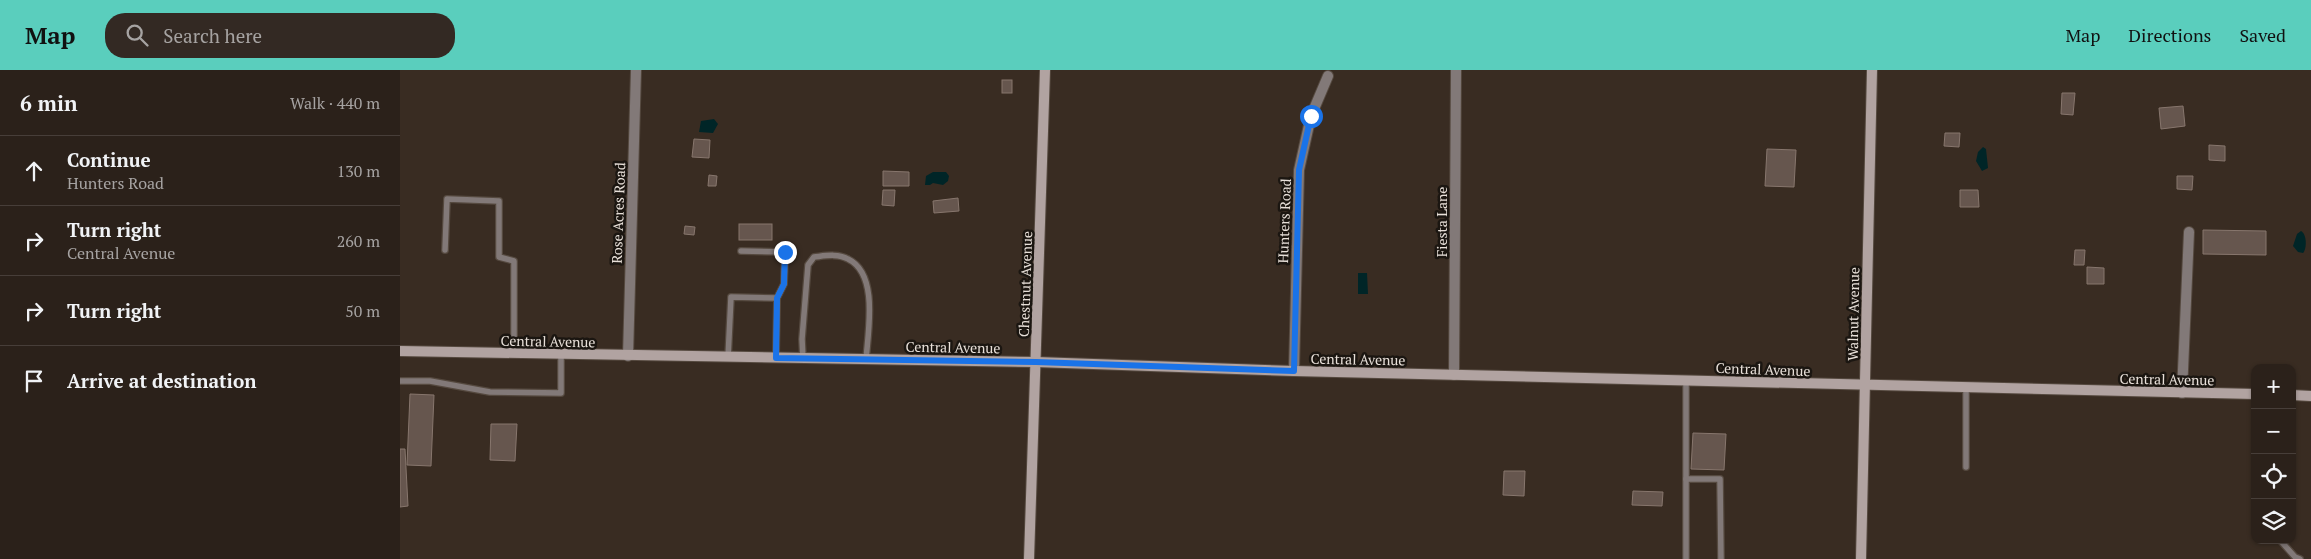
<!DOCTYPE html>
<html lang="en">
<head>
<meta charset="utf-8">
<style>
  body { margin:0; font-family:"PT Serif",serif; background:#332923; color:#f1f3f6 }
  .controls { position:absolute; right:15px; bottom:15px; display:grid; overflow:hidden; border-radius:10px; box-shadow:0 1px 4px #0004 }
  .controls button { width:45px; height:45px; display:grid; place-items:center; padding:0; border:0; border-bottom:1px solid #473e39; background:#2b211a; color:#f1f3f6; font:25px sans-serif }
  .stop { position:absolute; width:15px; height:15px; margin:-11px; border:4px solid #1a73e8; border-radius:50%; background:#fff }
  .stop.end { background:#1a73e8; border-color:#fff; box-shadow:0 1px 5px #0008 }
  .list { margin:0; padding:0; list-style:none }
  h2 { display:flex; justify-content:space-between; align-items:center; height:65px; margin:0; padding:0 20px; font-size:21px }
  h2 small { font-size:16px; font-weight:400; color:#a6a3a2 }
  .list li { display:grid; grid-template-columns:32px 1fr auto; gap:15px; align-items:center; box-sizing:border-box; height:70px; padding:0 20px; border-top:1px solid #473e39 }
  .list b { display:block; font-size:19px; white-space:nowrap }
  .list p { margin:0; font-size:16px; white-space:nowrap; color:#a6a3a2 }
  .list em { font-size:16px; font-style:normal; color:#a6a3a2 }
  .icon { flex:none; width:28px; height:28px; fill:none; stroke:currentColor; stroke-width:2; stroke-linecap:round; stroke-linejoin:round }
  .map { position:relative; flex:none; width:1911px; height:489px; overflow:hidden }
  header { display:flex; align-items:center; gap:30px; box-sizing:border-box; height:70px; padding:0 25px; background:#5acebd; color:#111 }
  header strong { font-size:24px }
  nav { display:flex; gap:28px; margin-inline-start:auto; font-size:18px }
  .search { width:350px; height:45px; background:#332923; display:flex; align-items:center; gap:12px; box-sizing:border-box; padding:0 18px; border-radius:20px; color:#a6a3a2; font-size:19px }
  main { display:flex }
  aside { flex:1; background:#2b211a }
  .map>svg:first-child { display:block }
  .water { fill:#002527 }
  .building { fill:#66564e; stroke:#87766d }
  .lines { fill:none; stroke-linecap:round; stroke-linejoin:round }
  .lane-casing { stroke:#55493f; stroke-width:8 }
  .street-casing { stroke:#55493f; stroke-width:12 }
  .secondary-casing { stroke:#55493f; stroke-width:12 }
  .lane { stroke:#827978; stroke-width:5.5 }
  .street { stroke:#827978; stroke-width:10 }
  .secondary { stroke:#b1a3a1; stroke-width:10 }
  .route { stroke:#1a73e8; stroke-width:6 }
  .labels { text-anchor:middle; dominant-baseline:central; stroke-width:5; stroke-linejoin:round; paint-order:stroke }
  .street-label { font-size:14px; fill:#e8e0d9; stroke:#1b1611 }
</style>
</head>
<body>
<header>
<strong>Map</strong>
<div class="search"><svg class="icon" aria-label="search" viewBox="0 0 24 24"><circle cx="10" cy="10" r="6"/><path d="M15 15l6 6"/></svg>Search here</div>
<nav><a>Map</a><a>Directions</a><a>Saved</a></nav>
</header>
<main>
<aside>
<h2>6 min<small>Walk · 440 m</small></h2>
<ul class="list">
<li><svg class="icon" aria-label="ahead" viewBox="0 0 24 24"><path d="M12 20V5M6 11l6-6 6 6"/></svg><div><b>Continue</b><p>Hunters Road</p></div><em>130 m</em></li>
<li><svg class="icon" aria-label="right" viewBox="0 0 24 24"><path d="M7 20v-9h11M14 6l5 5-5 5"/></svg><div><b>Turn right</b><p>Central Avenue</p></div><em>260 m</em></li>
<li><svg class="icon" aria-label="right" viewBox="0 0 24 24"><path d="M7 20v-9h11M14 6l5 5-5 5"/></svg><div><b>Turn right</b></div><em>50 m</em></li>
<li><svg class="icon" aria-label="arrive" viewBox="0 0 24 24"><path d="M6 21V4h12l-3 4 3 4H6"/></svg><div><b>Arrive at destination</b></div></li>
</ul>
</aside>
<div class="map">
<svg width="1911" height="489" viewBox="0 0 1911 489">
  <rect width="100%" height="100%" fill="#392c22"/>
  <g class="water">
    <path d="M314,49l4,5 -5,9 -14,-1 2,-11z"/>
    <path d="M1583,77l3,2 2,19 -6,3 -6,-10 2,-9z"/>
    <path d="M533,102h13l3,4 -1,5 -5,4 -10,-2 -3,2h-5l1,-9z"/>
    <path d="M1901,161c6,3 6,18 2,22l-5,-1 -5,-6 4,-12z"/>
    <path d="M958,203h9l1,21h-10z"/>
  </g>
  <g class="building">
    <rect x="602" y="10" width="10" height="13"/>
    <path d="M1662,23h13l-2,22 -12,-1z"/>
    <path d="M1783,36l2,20 -24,3 -2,-21z"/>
    <path d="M1545,63h15l-1,14 -15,-1z"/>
    <path d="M294,69l16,1 -1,18 -17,-1z"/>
    <path d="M1809,75l16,1v15l-16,-1z"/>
    <path d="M1367,79l29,1 -2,37 -29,-1z"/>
    <path d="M483,101l26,1v14h-26z"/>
    <path d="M309,105l8,1 -1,10h-8z"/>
    <path d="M1777,106h16l-1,14 -15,-1z"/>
    <path d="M483,120h12l-1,16 -12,-1z"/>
    <path d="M1560,120h18l1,17h-19z"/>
    <path d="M558,128l1,13 -25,2 -1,-12z"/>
    <rect x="339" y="154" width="33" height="16"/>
    <path d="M285,156l10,1 -1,8 -10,-1z"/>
    <path d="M1803,160l63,1v24l-63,-1z"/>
    <path d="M1675,180h10l-1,15h-10z"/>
    <path d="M1687,197l17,1v16h-17z"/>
    <path d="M10,324l24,1 -3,71 -24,-1z"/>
    <path d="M91,354h26l-2,37 -25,-1z"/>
    <path d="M1293,363l33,1 -2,36 -33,-1z"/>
    <path d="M0,379h5l3,57 -8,1z"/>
    <path d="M1104,401h21l-1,25 -21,-1z"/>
    <path d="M1233,421l30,1 -1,14 -30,-1z"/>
  </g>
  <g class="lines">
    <defs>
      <g id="lane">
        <path d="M45,180l2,-51 52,2v56l15,4v93"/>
        <path d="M341,181l44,1 -1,32 -7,14 -1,60"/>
        <path d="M328,288l3,-61 46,1"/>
        <path d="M403,289l-1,-20 6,-74 6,-8c10,-1 24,-4 34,2 31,15 20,72 18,101"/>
        <path d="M0,311h30l60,11 71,1v-38"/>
        <path d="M1566,318v79"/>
        <path d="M1286,409h34l1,80"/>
        <path d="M1880,470l15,17 5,2"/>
        <path d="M1286,489v-178"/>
      </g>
      <g id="street">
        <path d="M228,286l8,-286"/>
        <path d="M894,301l5,-201 12,-54 17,-40"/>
        <path d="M1054,305l2,-305"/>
        <path d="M1782,323l7,-161"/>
      </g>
      <g id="secondary">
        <path d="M0,281l636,11 258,9 961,23"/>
        <path d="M1892,325l19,1"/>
        <path d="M629,489l16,-489"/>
        <path d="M1461,489l11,-489"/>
      </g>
    </defs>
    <use href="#lane" class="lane-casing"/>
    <use href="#street" class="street-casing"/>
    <use href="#secondary" class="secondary-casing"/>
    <use href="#lane" class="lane"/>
    <use href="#street" class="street"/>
    <use href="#secondary" class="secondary"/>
  </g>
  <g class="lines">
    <path class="route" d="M385,182l-1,32 -7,14 -1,60 260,4 258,9 5,-201 12,-54"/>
  </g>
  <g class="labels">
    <g class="street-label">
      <text transform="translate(218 143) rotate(-88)">Rose Acres Road</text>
      <text transform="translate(884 151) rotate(-88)">Hunters Road</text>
      <text transform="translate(1041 152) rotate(-90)">Fiesta Lane</text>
      <text transform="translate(625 214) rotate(-88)">Chestnut Avenue</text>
      <text transform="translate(1453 244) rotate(-89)">Walnut Avenue</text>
      <text transform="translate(148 271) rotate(1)">Central Avenue</text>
      <text transform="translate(553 277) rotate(1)">Central Avenue</text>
      <text transform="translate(958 289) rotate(1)">Central Avenue</text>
      <text transform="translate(1363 299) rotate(2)">Central Avenue</text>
      <text transform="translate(1767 309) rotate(1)">Central Avenue</text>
    </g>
  </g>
</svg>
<div class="controls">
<button>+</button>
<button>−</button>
<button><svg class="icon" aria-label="locate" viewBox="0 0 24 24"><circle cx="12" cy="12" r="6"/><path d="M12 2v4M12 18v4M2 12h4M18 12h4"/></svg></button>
<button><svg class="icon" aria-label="layers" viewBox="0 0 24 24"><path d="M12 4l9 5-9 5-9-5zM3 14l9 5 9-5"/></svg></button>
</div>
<div class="stop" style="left:911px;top:46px"></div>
<div class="stop end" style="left:385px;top:182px"></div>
</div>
</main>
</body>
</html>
